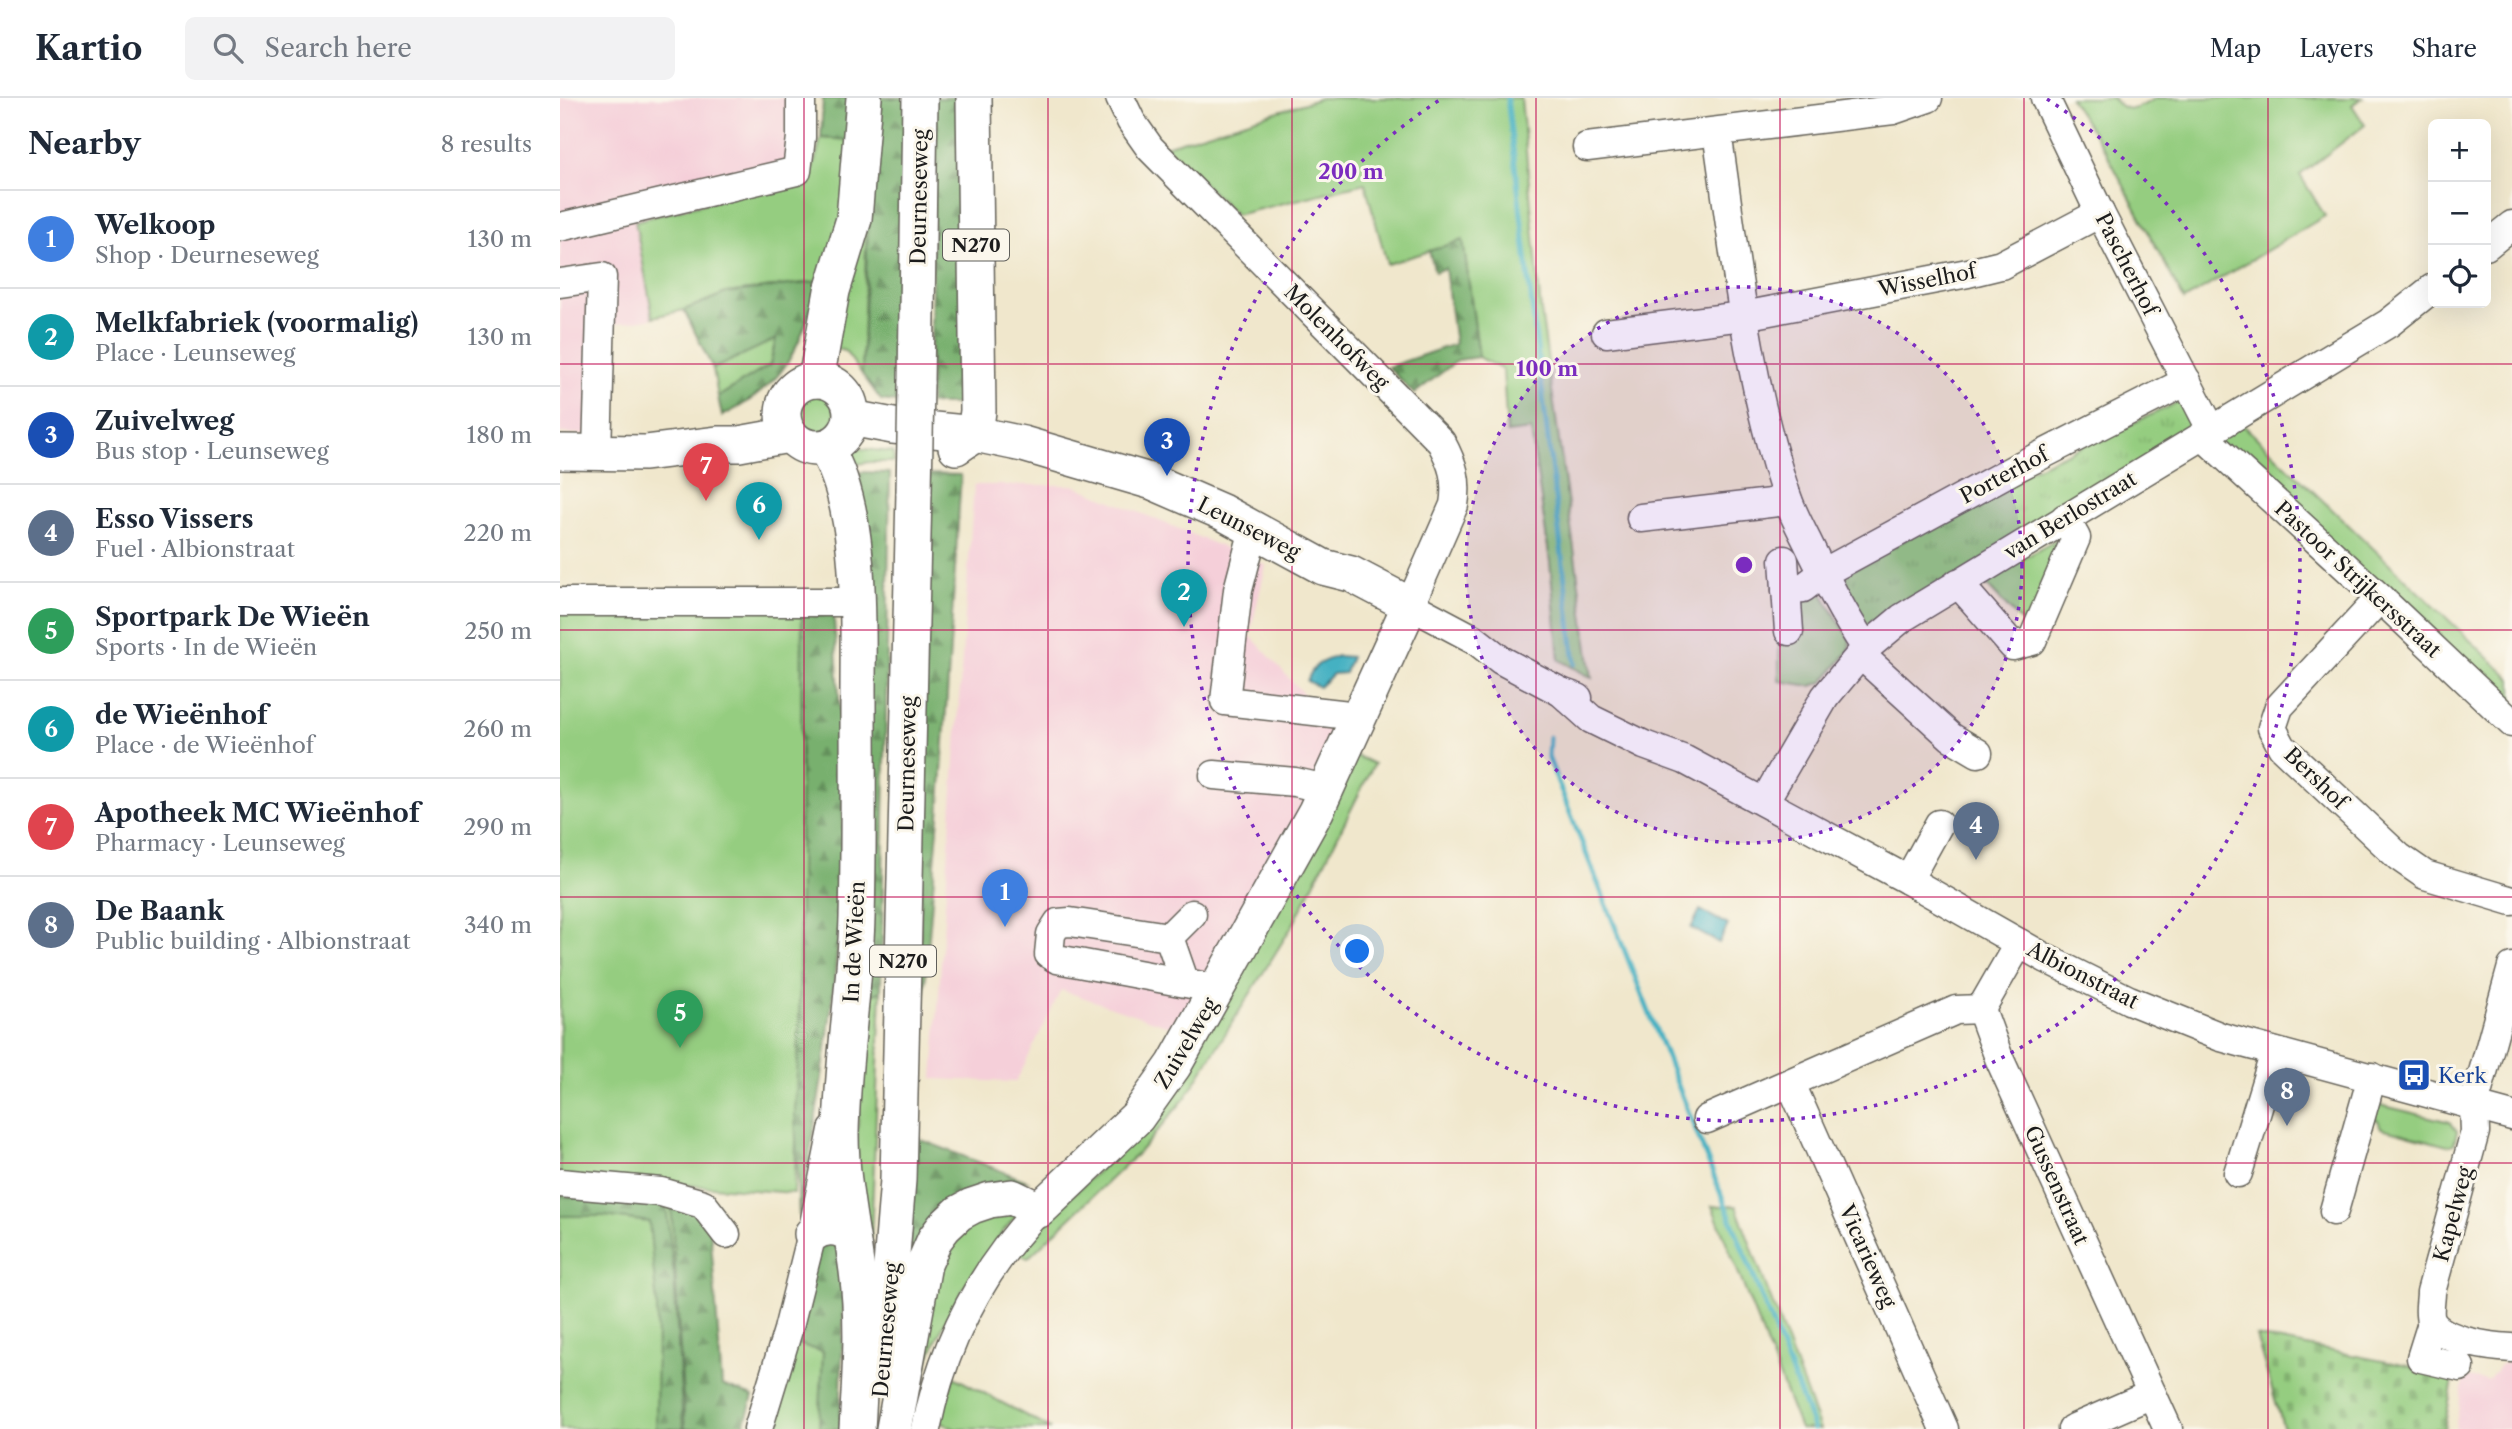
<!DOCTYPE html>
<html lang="en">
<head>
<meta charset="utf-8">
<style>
  body { margin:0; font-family:"Libre Caslon Text",serif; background:#f2f2f3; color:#1f2937 }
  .controls { position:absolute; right:21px; top:21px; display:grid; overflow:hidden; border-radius:10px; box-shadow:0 7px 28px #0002 }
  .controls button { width:63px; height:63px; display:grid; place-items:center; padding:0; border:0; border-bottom:2px solid #e0e1e3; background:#fff; color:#1f2937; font:35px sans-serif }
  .you { position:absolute; left:798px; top:854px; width:24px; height:24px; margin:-18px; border:5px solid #fff; border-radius:50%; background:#1a73e8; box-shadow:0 0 0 10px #1a73e833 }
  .badge { display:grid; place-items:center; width:46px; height:46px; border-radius:50%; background:#111827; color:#fff; font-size:23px; font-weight:700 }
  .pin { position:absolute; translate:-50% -58px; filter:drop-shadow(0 2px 4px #0008) }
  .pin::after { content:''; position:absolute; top:37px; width:24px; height:21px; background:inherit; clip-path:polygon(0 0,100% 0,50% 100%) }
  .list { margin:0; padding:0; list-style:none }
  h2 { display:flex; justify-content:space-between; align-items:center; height:91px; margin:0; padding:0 28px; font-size:30px }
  h2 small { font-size:23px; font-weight:400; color:#747a83 }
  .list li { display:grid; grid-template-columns:46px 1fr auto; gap:21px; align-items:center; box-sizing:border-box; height:98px; padding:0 28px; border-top:2px solid #e0e1e3 }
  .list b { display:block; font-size:26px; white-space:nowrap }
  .list p { margin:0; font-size:23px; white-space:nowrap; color:#747a83 }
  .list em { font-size:23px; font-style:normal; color:#747a83 }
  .icon { flex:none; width:38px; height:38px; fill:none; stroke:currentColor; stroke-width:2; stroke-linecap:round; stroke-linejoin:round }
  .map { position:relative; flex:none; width:1952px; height:1331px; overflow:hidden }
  header { display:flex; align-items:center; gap:42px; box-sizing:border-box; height:98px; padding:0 35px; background:#fff; border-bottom:2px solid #e0e1e3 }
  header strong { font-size:33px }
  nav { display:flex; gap:38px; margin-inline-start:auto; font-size:24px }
  .search { width:490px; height:63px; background:#f2f2f3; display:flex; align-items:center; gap:18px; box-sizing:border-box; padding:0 24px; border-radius:10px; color:#747a83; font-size:26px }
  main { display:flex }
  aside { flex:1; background:#fff }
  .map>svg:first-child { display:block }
  .built { fill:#f5cfd9 }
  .green { fill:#95cd80; stroke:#58744e; stroke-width:2 }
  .forest { fill:url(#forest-firs); stroke:#4a6645; stroke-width:2 }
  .cemetery { fill:url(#cemetery-stones); stroke:#58744e; stroke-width:2 }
  .park { fill:url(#park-tufts); stroke:#58744e; stroke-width:2 }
  .water { fill:#44b1c2; stroke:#30666f; stroke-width:2 }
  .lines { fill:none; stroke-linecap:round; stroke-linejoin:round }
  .stream { stroke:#44b1c2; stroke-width:5 }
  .minor-casing { stroke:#66635a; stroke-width:31 }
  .major-casing { stroke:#66635a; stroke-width:38 }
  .minor { stroke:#fff; stroke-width:28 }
  .major { stroke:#fff; stroke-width:35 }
  .major-bridge-casing { stroke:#66635a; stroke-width:38; stroke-linecap:butt }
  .major-bridge { stroke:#fff; stroke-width:35 }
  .grid { fill:none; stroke:#c2185b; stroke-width:2; stroke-opacity:0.55 }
  .ring { fill:none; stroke:#7b2cbf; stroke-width:3.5; stroke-dasharray:3.5 7 }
  .labels { text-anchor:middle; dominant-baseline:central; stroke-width:6; stroke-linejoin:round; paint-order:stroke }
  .shield { fill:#fbf7ec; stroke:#5f5e5a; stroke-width:2 }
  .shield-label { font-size:19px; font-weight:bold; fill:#1c1c1c }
  .street-label { font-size:21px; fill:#1c1c1c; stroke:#fbf7ec }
  .transit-label { font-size:21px; fill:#164399; stroke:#fbf7ec; text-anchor:start }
  .centre { fill:#7b2cbf; stroke:#fbf7ec; stroke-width:3.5 }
  .ring-label { font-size:21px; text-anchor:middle; font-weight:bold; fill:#7b2cbf; stroke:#fbf7ec; stroke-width:6; stroke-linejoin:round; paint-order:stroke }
</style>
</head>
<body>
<header>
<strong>Kartio</strong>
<div class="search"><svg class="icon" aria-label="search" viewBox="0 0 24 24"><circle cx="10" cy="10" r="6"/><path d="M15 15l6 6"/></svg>Search here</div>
<nav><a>Map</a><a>Layers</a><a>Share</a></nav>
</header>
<main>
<aside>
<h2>Nearby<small>8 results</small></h2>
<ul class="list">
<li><span class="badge" style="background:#3f7fe0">1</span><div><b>Welkoop</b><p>Shop · Deurneseweg</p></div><em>130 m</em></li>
<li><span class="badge" style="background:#0f9aa8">2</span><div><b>Melkfabriek (voormalig)</b><p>Place · Leunseweg</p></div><em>130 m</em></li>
<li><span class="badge" style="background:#1a4fb4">3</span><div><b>Zuivelweg</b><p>Bus stop · Leunseweg</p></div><em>180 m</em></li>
<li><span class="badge" style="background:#5c6f8a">4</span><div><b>Esso Vissers</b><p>Fuel · Albionstraat</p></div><em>220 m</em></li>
<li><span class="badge" style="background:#2e9e5b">5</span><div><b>Sportpark De Wieën</b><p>Sports · In de Wieën</p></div><em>250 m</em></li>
<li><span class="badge" style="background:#0f9aa8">6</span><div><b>de Wieënhof</b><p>Place · de Wieënhof</p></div><em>260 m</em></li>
<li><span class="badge" style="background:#e0444e">7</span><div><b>Apotheek MC Wieënhof</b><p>Pharmacy · Leunseweg</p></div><em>290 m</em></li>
<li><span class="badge" style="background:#5c6f8a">8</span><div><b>De Baank</b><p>Public building · Albionstraat</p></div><em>340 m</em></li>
</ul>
</aside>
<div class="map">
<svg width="1952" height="1331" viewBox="0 0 1952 1331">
  <defs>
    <pattern id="forest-firs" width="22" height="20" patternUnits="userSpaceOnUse" patternTransform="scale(1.75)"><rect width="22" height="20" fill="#78b06e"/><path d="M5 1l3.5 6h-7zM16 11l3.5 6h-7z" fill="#628e5a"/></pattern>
    <pattern id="cemetery-stones" width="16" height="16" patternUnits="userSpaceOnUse" patternTransform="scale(1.75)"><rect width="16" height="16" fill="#95cd80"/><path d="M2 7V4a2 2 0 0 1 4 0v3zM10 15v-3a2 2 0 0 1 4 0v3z" fill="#80af6e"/></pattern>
    <pattern id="park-tufts" width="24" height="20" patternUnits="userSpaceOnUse" patternTransform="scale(1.75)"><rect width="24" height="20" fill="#95cd80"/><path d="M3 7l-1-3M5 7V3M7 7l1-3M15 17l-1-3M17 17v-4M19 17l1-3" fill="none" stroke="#80af6e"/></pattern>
  </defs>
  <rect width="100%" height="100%" fill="#fbf7ec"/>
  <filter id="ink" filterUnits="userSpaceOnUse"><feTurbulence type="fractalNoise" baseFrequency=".0143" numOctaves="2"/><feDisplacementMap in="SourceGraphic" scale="14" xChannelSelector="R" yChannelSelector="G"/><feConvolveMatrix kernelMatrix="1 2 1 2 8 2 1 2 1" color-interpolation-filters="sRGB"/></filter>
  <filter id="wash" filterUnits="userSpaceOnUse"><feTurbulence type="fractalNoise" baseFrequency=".00686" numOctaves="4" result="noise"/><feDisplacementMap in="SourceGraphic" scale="28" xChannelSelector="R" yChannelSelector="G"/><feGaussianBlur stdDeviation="1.57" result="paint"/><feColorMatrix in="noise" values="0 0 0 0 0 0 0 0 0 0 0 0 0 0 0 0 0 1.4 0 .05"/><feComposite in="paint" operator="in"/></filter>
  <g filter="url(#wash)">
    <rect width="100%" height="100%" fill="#f0e7cc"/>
    <g class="built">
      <path d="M0,0h247l-7,90 -162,35 16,95 -44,7v111l-50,-3z"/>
      <path d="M414,387h99l193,80 -16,70 87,96 -70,151 -87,148 -119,-40 -45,92 -83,-3z"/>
      <path d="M1952,1262v69h-57l9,-53 24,5 12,-16z"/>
    </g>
    <g class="green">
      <path d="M761,0h200l20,213 51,367 -33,-18 -9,-98 -19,-132 -24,3 -4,-63 -24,-13 -16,-116 -76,23 -22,-81 -129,32 -71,-69z"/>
      <path d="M1510,0h42c16,18 25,11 44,0h206l-10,7 13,20 -65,50 25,41 -141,84 -78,-148z"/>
      <path d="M261,40l32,2 -6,66 -27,75 -94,12 -42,17 -31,7 -18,-96 176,-45z"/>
      <path d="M307,114l-5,162 -17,-23 -16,-5z"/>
      <path d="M216,240l-6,27 -52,32 -5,-28z"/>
      <circle cx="256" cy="316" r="19"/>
      <path d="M1680,324l272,258v36l-298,-278z"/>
      <path d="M294,350l39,4 1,10h-24l-27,4 1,-15z"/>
      <path d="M1504,438l-34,90 -10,-5 -33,-36 -13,8 -1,-7z"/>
      <path d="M1260,492l30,50 -1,11 -26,31 -12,4 -32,-5v-38l17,-2 -1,-42z"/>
      <path d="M242,509l3,305 -11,281 -122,-9 18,245h-130v-820z"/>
      <path d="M795,657l19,9 -80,159 -108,174 -43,51 -115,110 -14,-7 118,-113z"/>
      <path d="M321,894l-11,269 -17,-60 13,-205z"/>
      <path d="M1816,1006l74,18 7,9 -3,13 -7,2 -66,-18 -3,-8 -8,-2z"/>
      <path d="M1152,1108h24l84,223h-20z"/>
      <path d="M459,1114c-37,44 -67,90 -89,143 -9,23 -9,50 -18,74h-10l24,-135 37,-73z"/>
      <path d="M233,1244l31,10 -5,77h-51z"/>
      <path d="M394,1279l97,52h-96l-17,-8z"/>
    </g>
    <g class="forest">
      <path d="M263,0h32l-2,42 -32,-2z"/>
      <path d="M313,0h37l-6,239 -6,6 -1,59 -16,-2 -19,-26z"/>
      <path d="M375,0h29l3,306h-37z"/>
      <path d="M903,142l16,117 -21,3 -44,34 -26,-27 67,-23 -10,-76 -10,4 -6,-21z"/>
      <path d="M260,183c-22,67 -30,102 -98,135l-4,-19 52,-32 6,-26 -63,30 -29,-59 42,-17z"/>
      <path d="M299,374l31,1 -9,519 -15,4 -5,-481z"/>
      <path d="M369,376l32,1 -21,329 -23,277z"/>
      <path d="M273,508c8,105 14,215 6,320 -7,98 -23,193 -40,290l-4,-103 4,-85 3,-420z"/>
      <path d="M354,1039l113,44 -16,3 -103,88z"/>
      <path d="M0,1098l106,9 8,70 9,154h-27l1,-123 -8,-84 -45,-6h-44z"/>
      <path d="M111,1104l15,4 24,21 12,158 31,11 -10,33h-58z"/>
      <path d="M276,1139l9,20 -5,172h-21l4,-77 -30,-10 21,-99z"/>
    </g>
    <path class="cemetery" d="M1696,1238l198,39 -10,54h-160z"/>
    <path class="park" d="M1619,304l21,24 -336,208 -30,-54 183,-104z"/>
    <g class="water">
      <path d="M778,558l13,1 -6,16 -12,1 -14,13 -12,-6c7,-18 14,-19 31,-25z"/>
      <path d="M1140,812l28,15 -9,18 -28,-15z"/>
    </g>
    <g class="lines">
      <g class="stream">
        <path d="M947,0l68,566"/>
        <path d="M989,639l-1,20 266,672"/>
      </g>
    </g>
  </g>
  <g filter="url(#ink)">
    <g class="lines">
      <defs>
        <g id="minor">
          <path d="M560,0l11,23 19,27 291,294c12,22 17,38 13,63l-44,100 64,34 27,21 60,32 17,6"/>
          <path d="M1485,0l55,115 111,216"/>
          <path d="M1157,34c18,122 30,248 70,365 5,15 13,30 20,44 18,37 36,73 59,107"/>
          <path d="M1027,49l306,-37 35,-12"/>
          <path d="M0,129l237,-56 4,-34v-39"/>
          <path d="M1926,148l26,-21"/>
          <path d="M0,185l42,-6 -5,176"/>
          <path d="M1046,235l137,-17 225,-43 33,-8 99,-52"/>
          <path d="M1643,338l177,162 132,125"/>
          <path d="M1081,420l147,-17"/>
          <path d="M694,431l-16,61 -13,111 124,14 8,5"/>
          <path d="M1224,462l5,71"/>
          <path d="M1398,485l55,63 19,-5 44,-103 -11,-20"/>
          <path d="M1226,492l17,-2 20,-15 193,-105 171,-87"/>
          <path d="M1820,500l-101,109 -7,21 10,19 117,110 26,18 87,26"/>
          <path d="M0,504h298"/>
          <path d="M1301,557l90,82 27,16"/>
          <path d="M1001,594l30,27 53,26 41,15 223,120 139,79 82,41 92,37 291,79"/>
          <path d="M654,677l81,7 31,7"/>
          <path d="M1204,704l61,-105 41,-49 36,-30 487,-295 44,-35"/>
          <path d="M1348,782l31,-56"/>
          <path d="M609,839l23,-23"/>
          <path d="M1459,845l-38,66 18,49 169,371"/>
          <path d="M1952,869l-38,138 1,27 -44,160c0,9 -3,20 0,28 9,21 61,27 81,28"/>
          <path d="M625,885l-16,-46 -99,-15 -12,1 -7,11 -2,20 8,5 161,30"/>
          <path d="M1231,986l153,345"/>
          <path d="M1147,1021l249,-109 25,-1"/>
          <path d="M1678,1075l37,-121"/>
          <path d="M0,1085l101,9 42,12 23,30"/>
          <path d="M1774,1113l38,-134"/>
          <path d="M1872,1225l-11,35 39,9"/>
          <path d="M198,1331l30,-99 24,-96 21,-104"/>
          <path d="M366,1331c17,-84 53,-157 113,-219"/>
          <path d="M1512,1331l80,-35"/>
        </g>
        <g id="major">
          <circle cx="257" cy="316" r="34"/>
          <path d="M256,282l16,-89 22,-72 10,-121"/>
          <path d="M356,286l4,-286"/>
          <path d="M291,320l42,8 82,8 48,10 130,38 69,30 101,55 28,7 59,31 -94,206 -142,254 -37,52 -98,93 -27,-13 -22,3 -18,6 -13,7 -15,14 -9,12 -11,25 -30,165"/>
          <path d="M396,349l19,-13 3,-23 -4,-313"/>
          <path d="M265,350c38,59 33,174 33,243 0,76 1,152 -1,227 -2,73 -15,144 -16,216 0,46 10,91 16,137 7,52 3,106 0,158"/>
          <path d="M0,354l85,1 72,-9h22l50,-9"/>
          <path d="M252,1136c13,-9 26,-8 39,1"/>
          <path d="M322,1279l16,-197 16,-688"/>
        </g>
      </defs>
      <use href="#minor" class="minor-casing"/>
      <use href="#major" class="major-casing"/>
      <use href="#minor" class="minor"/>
      <use href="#major" class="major"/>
      <defs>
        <path id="major-bridge" d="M354,394l2,-108"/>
      </defs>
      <use href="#major-bridge" class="major-bridge-casing"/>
      <use href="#major-bridge" class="major-bridge"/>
    </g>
  </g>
  <path class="grid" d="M244,0v1331M488,0v1331M732,0v1331M976,0v1331M1220,0v1331M1464,0v1331M1708,0v1331M0,266h1952M0,532h1952M0,799h1952M0,1065h1952"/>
  <circle cx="1184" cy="467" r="278" fill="#7b2cbf" fill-opacity=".12"/>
  <g class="ring">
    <circle cx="1184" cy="467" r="278"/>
    <path d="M1487 1A556 556 0 1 1 881 1"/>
  </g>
  <defs>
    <symbol id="bus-square" viewBox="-11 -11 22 22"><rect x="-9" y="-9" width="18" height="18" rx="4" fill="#1a4fb4" stroke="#fbf7ec"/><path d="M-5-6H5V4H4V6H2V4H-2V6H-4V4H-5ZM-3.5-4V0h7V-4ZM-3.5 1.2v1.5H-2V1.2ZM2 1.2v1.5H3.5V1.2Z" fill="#fff"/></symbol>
  </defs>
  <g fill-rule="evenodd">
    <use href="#bus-square" x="1835" y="958" width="38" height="38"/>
  </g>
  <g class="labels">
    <g class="shield">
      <rect x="383" y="131.5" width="66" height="31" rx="5"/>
      <rect x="310" y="847.5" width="66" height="31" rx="5"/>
    </g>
    <g class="shield-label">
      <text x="416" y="147">N270</text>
      <text x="343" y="863">N270</text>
    </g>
    <g class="street-label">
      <text transform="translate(359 99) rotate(-89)">Deurneseweg</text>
      <text transform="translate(1567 166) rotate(63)">Pascherhof</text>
      <text transform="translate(1367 182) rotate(-11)">Wisselhof</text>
      <text transform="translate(777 239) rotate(45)">Molenhofweg</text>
      <text transform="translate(1444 377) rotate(-28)">Porterhof</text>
      <text transform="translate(1510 417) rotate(-31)">van Berlostraat</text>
      <text transform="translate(689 430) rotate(27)">Leunseweg</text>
      <text transform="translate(1798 481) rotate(43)">Pastoor Strijkersstraat</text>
      <text transform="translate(347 666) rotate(-89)">Deurneseweg</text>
      <text transform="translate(1756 680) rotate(44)">Bershof</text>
      <text transform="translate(294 844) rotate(-87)">In de Wieën</text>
      <text transform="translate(1523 877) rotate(27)">Albionstraat</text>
      <text transform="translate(626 945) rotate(-59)">Zuivelweg</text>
      <text transform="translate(1497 1087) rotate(66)">Gussenstraat</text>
      <text transform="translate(1893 1116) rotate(-75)">Kapelweg</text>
      <text transform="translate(1308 1158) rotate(66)">Vicarieweg</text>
      <text transform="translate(326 1232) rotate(-85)">Deurneseweg</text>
    </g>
    <g class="transit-label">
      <text x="1878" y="977">Kerk</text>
    </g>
  </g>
  <circle cx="1184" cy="467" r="10" class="centre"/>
  <g class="ring-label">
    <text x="791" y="81">200 m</text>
    <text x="987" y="278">100 m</text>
  </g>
</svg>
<div class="controls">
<button>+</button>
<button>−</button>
<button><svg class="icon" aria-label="locate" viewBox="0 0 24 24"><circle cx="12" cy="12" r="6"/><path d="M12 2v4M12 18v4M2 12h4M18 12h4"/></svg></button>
</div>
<div class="you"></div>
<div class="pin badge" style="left:445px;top:829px;background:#3f7fe0">1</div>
<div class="pin badge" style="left:624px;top:529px;background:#0f9aa8">2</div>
<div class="pin badge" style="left:607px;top:378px;background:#1a4fb4">3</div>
<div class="pin badge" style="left:1416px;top:762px;background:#5c6f8a">4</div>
<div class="pin badge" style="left:120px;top:950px;background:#2e9e5b">5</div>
<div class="pin badge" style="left:199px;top:442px;background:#0f9aa8">6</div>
<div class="pin badge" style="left:146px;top:403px;background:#e0444e">7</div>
<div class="pin badge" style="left:1727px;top:1028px;background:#5c6f8a">8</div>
</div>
</main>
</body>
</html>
